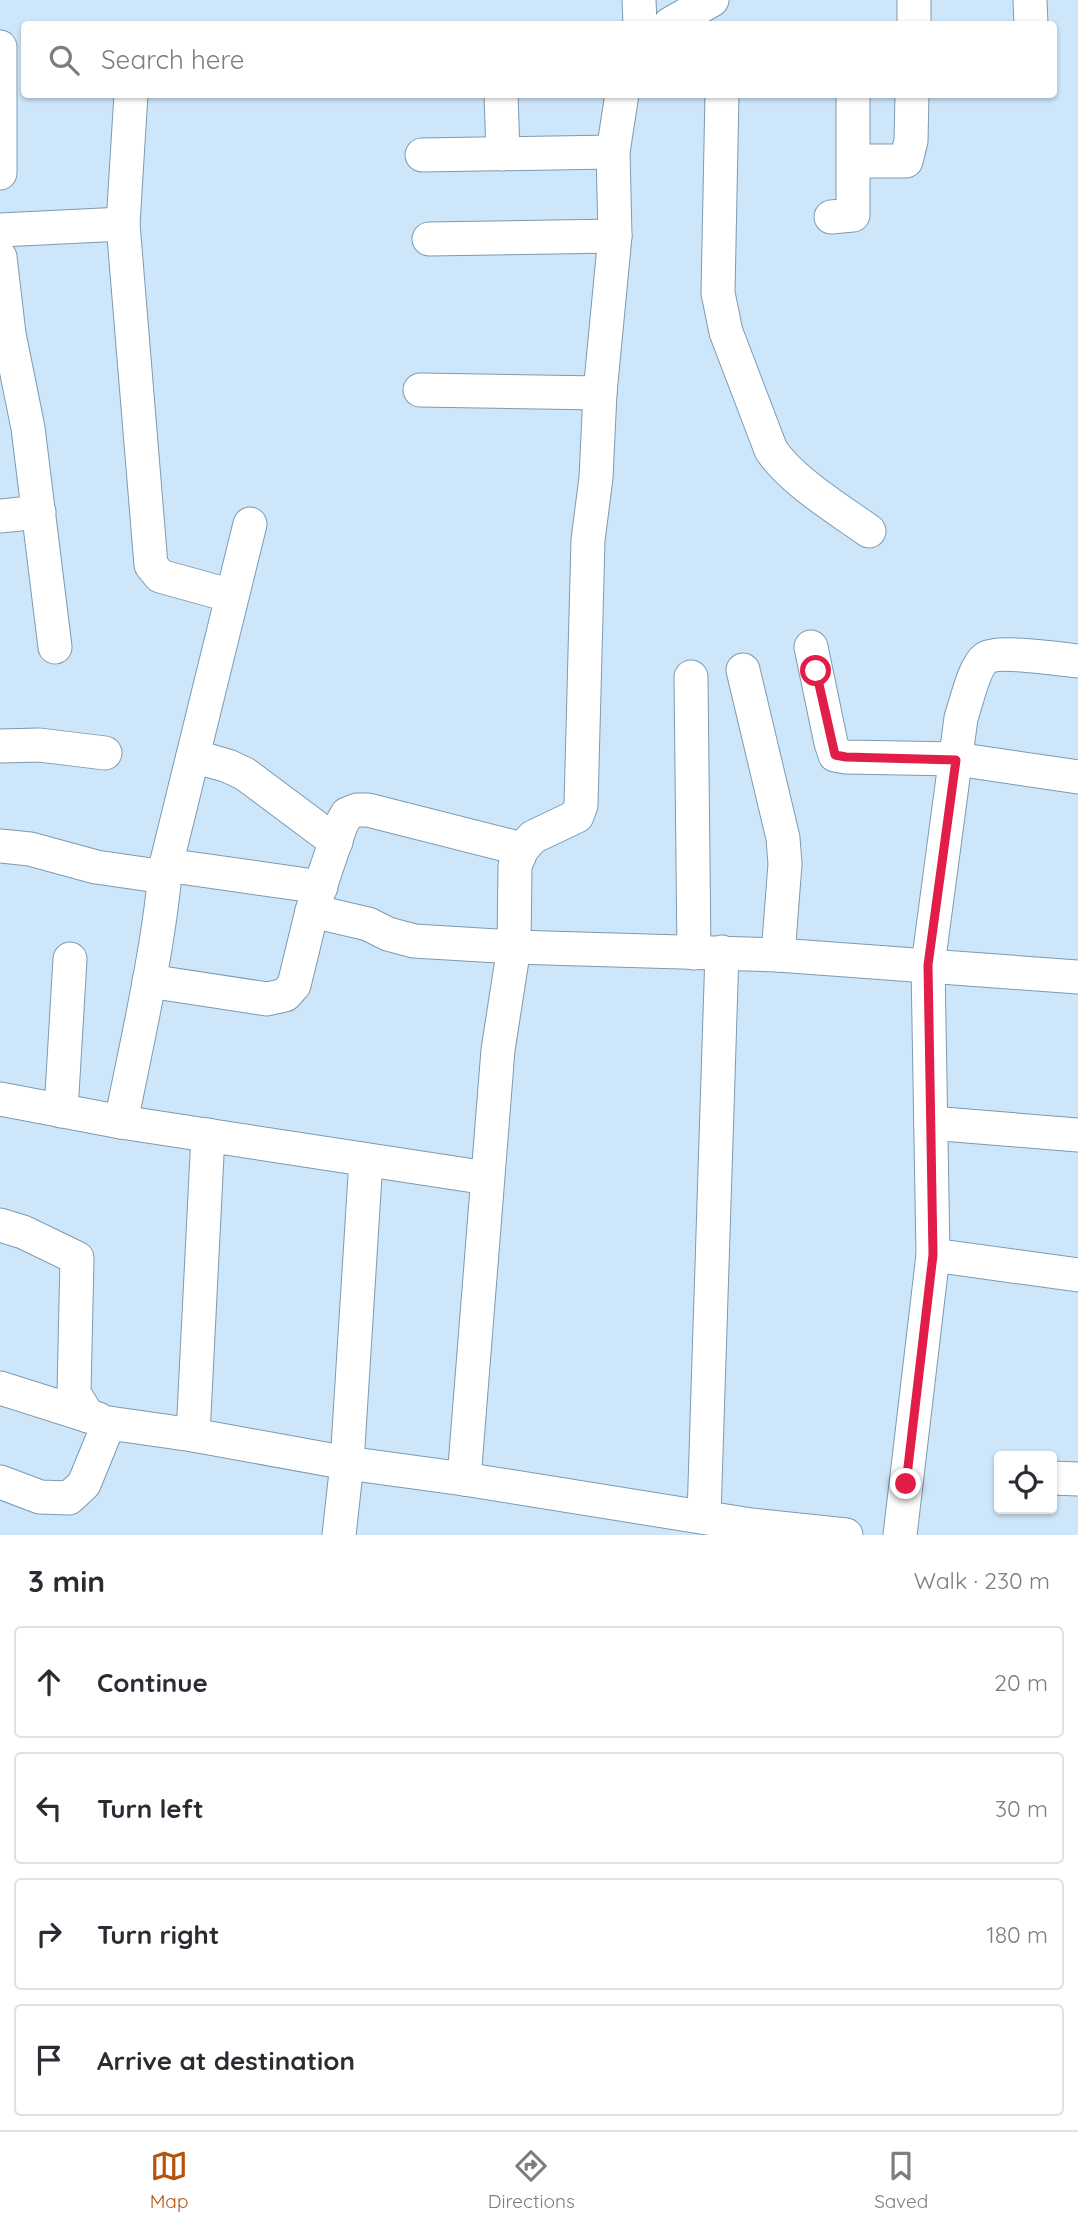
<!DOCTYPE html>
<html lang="en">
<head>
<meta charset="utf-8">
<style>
  body { margin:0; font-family:Quicksand,sans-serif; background:#f2f2f3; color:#2b2b33 }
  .controls { position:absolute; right:21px; bottom:21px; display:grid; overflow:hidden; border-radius:7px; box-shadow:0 2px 5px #0004 }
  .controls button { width:63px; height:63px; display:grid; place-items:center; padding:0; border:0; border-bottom:2px solid #e1e1e2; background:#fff; color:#2b2b33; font:35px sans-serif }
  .stop { position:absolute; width:21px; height:21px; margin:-16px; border:5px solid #e11d48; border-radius:50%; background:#fff }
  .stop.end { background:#e11d48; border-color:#fff; box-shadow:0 2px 7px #0008 }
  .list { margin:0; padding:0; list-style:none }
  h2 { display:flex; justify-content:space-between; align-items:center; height:91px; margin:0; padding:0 28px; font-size:30px }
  h2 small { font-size:23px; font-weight:400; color:#7c7c81 }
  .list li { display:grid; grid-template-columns:46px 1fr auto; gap:21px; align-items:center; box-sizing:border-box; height:112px; margin:0 14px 14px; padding:0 14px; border:2px solid #e1e1e2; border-radius:7px }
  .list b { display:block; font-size:26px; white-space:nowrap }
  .list em { font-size:23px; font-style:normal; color:#7c7c81 }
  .icon { flex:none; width:38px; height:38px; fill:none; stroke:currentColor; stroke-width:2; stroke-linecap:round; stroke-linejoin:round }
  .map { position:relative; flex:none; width:1078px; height:1535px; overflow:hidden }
  .search { position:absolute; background:#fff; box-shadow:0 2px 5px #0004; left:21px; right:21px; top:21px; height:77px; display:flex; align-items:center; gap:18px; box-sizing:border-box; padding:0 24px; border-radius:7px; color:#7c7c81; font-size:26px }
  .sheet { height:595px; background:#fff }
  nav { display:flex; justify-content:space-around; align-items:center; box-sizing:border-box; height:98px; border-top:2px solid #e1e1e2; background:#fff; font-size:19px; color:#7c7c81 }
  nav a { display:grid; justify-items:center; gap:4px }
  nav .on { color:#b45309 }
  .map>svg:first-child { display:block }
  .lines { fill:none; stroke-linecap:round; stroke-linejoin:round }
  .minor-casing { stroke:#7d9ab1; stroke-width:35 }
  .minor { stroke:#fff; stroke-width:33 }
  .route { stroke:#e11d48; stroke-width:9 }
</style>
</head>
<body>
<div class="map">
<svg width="1078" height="1535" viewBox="0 0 1078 1535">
  <rect width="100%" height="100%" fill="#cee6fa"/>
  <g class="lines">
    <defs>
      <g id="minor">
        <path d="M639,0l1,24"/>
        <path d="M1030,0l1,24"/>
        <path d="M670,24l42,-24"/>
        <path d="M914,24v-24"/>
        <path d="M0,47v126"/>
        <path d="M131,94l-8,130 28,341 9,11 72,20"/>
        <path d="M501,94l2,60"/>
        <path d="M722,94l-4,199 8,39 45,118c21,31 67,59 98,81"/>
        <path d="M422,155l191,-3"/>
        <path d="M854,161h52l5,-20 1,-47"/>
        <path d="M831,217l22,-2v-121"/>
        <path d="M0,230l123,-6"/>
        <path d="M429,239l186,-3"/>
        <path d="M0,257l9,77 19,94 27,219"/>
        <path d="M420,390l180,3"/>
        <path d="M0,516l39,-4"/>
        <path d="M811,647l20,96 4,12 11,2 110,2 122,18"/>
        <path d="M743,670l40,168 2,26 -7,91"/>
        <path d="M691,677l3,276"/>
        <path d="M0,746l39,-1 66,8"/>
        <path d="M193,756l35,10 17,8 91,68"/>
        <path d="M0,846l30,3 66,18 69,10"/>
        <path d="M166,865l155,22"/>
        <path d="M312,911l56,13 20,10 26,7 100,6 264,8 300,22"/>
        <path d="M149,981l118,18 18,-4 9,-10 18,-74 29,-86 6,-11 10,-4h11l154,39"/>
        <path d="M0,1099l121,23 366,56"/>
        <path d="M61,1111l9,-152"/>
        <path d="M121,1122c17,-85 37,-170 45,-257l84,-341"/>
        <path d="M931,1123l147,12"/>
        <path d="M0,1225l23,7 54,26 -3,135 14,23"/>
        <path d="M933,1255l145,20"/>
        <path d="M0,1388l98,31"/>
        <path d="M193,1435l15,-300"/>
        <path d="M1052,1478l26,1"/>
        <path d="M464,1479l34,-429 16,-103 1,-81 7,-17 11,-12 44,-21 4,-11 7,-265 8,-62 4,-85 15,-157 -2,-84 9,-58"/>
        <path d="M0,1482l40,15 29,1 15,-14 25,-61 84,12 154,28 117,16 287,46 95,10"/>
        <path d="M704,1516l18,-564"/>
        <path d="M339,1535l8,-72 19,-303"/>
        <path d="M900,1535l33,-280 -5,-290 33,-247c5,-14 13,-52 25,-60 13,-8 74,1 92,3"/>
      </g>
    </defs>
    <use href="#minor" class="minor-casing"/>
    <use href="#minor" class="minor"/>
  </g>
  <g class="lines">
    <path class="route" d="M816,671l19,84 11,2 110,3 -28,205 5,290 -27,229"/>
  </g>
</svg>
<div class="controls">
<button><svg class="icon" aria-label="locate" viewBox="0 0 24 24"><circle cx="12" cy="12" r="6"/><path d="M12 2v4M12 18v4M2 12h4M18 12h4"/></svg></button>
</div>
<div class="stop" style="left:816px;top:671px"></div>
<div class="stop end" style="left:906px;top:1484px"></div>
<div class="search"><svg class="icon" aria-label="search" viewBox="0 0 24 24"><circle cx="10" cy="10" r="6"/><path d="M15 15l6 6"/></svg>Search here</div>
</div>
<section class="sheet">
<h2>3 min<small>Walk · 230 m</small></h2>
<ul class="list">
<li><svg class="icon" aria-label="ahead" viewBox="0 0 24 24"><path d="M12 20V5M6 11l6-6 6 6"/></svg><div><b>Continue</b></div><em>20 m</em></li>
<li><svg class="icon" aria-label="left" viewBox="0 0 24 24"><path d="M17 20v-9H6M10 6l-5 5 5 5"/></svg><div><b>Turn left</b></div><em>30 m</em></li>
<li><svg class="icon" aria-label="right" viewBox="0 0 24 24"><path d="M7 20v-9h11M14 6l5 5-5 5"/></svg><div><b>Turn right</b></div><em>180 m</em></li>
<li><svg class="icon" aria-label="arrive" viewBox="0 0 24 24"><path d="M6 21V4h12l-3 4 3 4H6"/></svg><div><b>Arrive at destination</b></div></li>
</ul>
</section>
<nav>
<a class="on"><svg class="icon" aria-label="map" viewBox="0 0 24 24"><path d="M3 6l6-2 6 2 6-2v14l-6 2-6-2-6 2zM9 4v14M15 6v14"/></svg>Map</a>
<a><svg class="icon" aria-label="directions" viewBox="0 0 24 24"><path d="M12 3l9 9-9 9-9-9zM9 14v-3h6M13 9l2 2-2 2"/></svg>Directions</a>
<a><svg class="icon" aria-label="saved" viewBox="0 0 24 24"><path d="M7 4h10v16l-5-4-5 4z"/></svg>Saved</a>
</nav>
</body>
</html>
